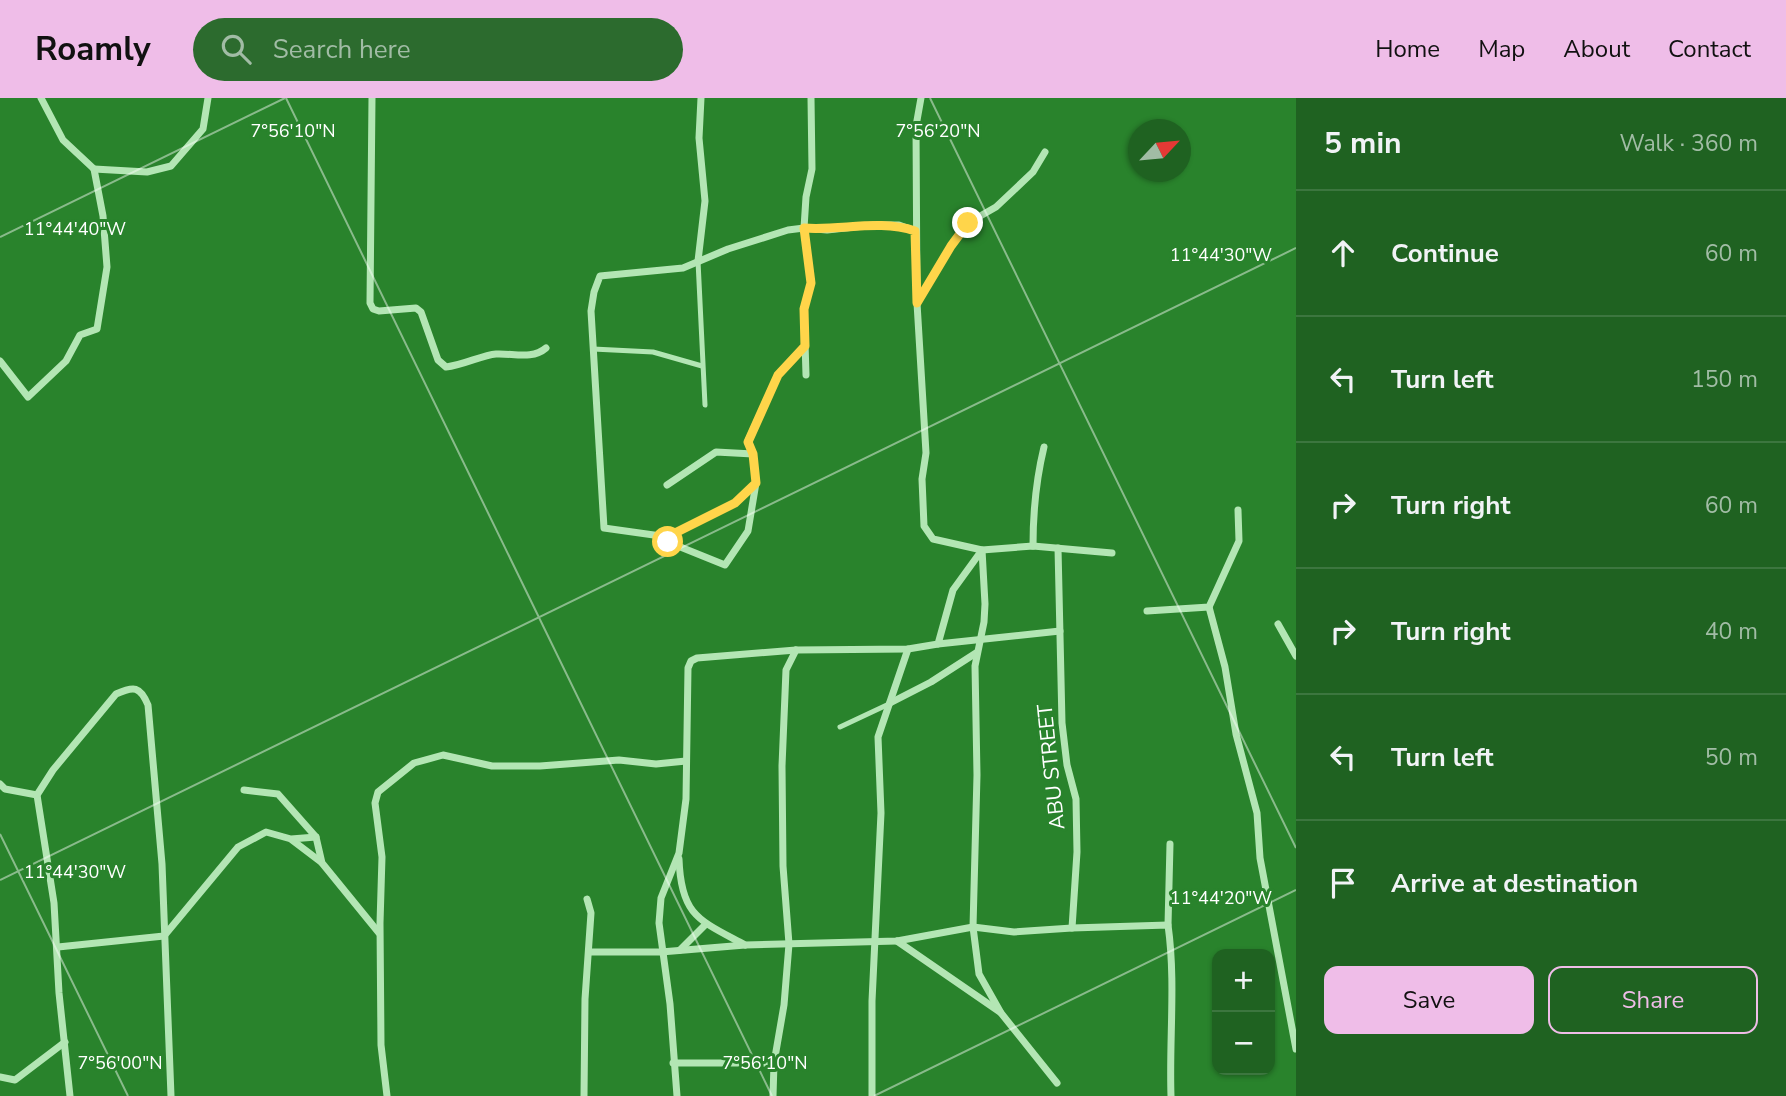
<!DOCTYPE html>
<html lang="en">
<head>
<meta charset="utf-8">
<style>
  body { margin:0; font-family:"Nunito Sans",sans-serif; background:#2c6b2e; color:#f1f3f6 }
  .controls { position:absolute; right:21px; bottom:21px; display:grid; overflow:hidden; border-radius:14px; box-shadow:0 2px 5px #0004 }
  .controls button { width:63px; height:63px; display:grid; place-items:center; padding:0; border:0; border-bottom:2px solid #3c763f; background:#1f6221; color:#f1f3f6; font:35px sans-serif }
  .compass { position:absolute; left:1128px; top:21px; width:63px; height:63px; border-radius:50%; background:#1f6221; box-shadow:0 2px 5px #0004; rotate:64deg }
  .stop { position:absolute; width:21px; height:21px; margin:-16px; border:5px solid #ffd54a; border-radius:50%; background:#fff }
  .stop.end { background:#ffd54a; border-color:#fff; box-shadow:0 2px 7px #0008 }
  .list { margin:0; padding:0; list-style:none }
  h2 { display:flex; justify-content:space-between; align-items:center; height:91px; margin:0; padding:0 28px; font-size:30px }
  h2 small { font-size:23px; font-weight:400; color:#a1bca5 }
  .list li { display:grid; grid-template-columns:46px 1fr auto; gap:21px; align-items:center; box-sizing:border-box; height:126px; padding:0 28px; border-top:2px solid #3c763f }
  .list b { display:block; font-size:26px; white-space:nowrap }
  .list em { font-size:23px; font-style:normal; color:#a1bca5 }
  .actions { display:flex; gap:14px; padding:21px 28px }
  .actions a { flex:1; padding:16px 0; border:2px solid #efbde8; border-radius:14px; text-align:center; font-size:24px; color:#efbde8 }
  .actions .main { background:#efbde8; color:#111 }
  .icon { flex:none; width:38px; height:38px; fill:none; stroke:currentColor; stroke-width:2; stroke-linecap:round; stroke-linejoin:round }
  .map { position:relative; flex:none; width:1296px; height:998px; overflow:hidden }
  header { display:flex; align-items:center; gap:42px; box-sizing:border-box; height:98px; padding:0 35px; background:#efbde8; color:#111 }
  header strong { font-size:33px }
  nav { display:flex; gap:38px; margin-inline-start:auto; font-size:24px }
  .search { width:490px; height:63px; background:#2c6b2e; display:flex; align-items:center; gap:18px; box-sizing:border-box; padding:0 24px; border-radius:38px; color:#a1bca5; font-size:26px }
  main { display:flex }
  aside { flex:1; background:#1f6221 }
  .map>svg:first-child { display:block }
  .lines { fill:none; stroke-linecap:round; stroke-linejoin:round }
  .lane { stroke:#b3e6b4; stroke-width:5 }
  .street { stroke:#b3e6b4; stroke-width:7 }
  .route { stroke:#ffd54a; stroke-width:9 }
  .ticks { fill:none; stroke:#fff; stroke-width:2; stroke-opacity:0.45 }
  .labels { text-anchor:middle; dominant-baseline:central; stroke-width:6; stroke-linejoin:round; paint-order:stroke }
  .street-label { font-size:21px; fill:#fff; stroke:#29832c }
  .ticks-label { font-size:18px; text-anchor:middle; fill:#fff; stroke:#29832c; stroke-width:6; stroke-linejoin:round; paint-order:stroke }
</style>
</head>
<body>
<header>
<strong>Roamly</strong>
<div class="search"><svg class="icon" aria-label="search" viewBox="0 0 24 24"><circle cx="10" cy="10" r="6"/><path d="M15 15l6 6"/></svg>Search here</div>
<nav><a>Home</a><a>Map</a><a>About</a><a>Contact</a></nav>
</header>
<main>
<div class="map">
<svg width="1296" height="998" viewBox="0 0 1296 998">
  <rect width="100%" height="100%" fill="#29832c"/>
  <g class="lines">
    <g class="lane">
      <path d="M698,163l7,144"/>
      <path d="M593,251l60,3 49,14"/>
      <path d="M840,629l49,-23"/>
    </g>
    <g class="street">
      <path d="M372,0l-2,205 3,6 6,2 37,-3 5,4 17,48 8,7c18,-2 36,-12 50,-13 17,-1 36,6 50,-6"/>
      <path d="M94,71l53,3 24,-6 32,-37 5,-31"/>
      <path d="M698,163l7,-60 -6,-63 2,-40"/>
      <path d="M917,205l-1,-177 5,-28"/>
      <path d="M805,248l-27,29 -30,66 5,13 3,29 -21,20 -67,34 -64,-9 -13,-217 3,-19 6,-16 83,-8 45,-19 60,-19 16,-2 23,2 46,-5h26l16,6"/>
      <path d="M0,263l28,36 38,-36 14,-26 17,-6 10,-62 -4,-51 -9,-47 -31,-29 -22,-42"/>
      <path d="M806,277l-2,-66 7,-26 -7,-55 2,-31 6,-28 -1,-71"/>
      <path d="M667,387l49,-33 37,2"/>
      <path d="M668,439v5l57,23 23,-34 8,-48"/>
      <path d="M1033,448c0,-34 3,-66 11,-99"/>
      <path d="M1058,450l4,175 5,42 9,34 1,53 -5,76"/>
      <path d="M1209,509l16,60 11,67 21,79 3,45 36,191"/>
      <path d="M1147,513l62,-4 30,-66 -1,-31"/>
      <path d="M1278,526l18,32"/>
      <path d="M938,546l122,-13"/>
      <path d="M890,605l41,-21 45,-29"/>
      <path d="M0,686l5,5 32,6"/>
      <path d="M244,692l34,4 38,43 6,26 57,70"/>
      <path d="M292,742l29,22"/>
      <path d="M679,761c2,57 20,61 66,86"/>
      <path d="M1168,827l2,-81"/>
      <path d="M897,843l103,71"/>
      <path d="M58,849l106,-11 74,-89 28,-15 25,7 25,-2"/>
      <path d="M680,852l26,-26"/>
      <path d="M589,854h72l84,-7 152,-4 76,-14 41,5 58,-4 96,-3c8,57 1,114 3,171"/>
      <path d="M673,965h101"/>
      <path d="M0,979l15,3 50,-38"/>
      <path d="M1057,985l-56,-70 -22,-39 -6,-47 4,-152 -2,-109 9,-44 1,-18 -3,-54 51,-4 79,7"/>
      <path d="M70,998l-11,-103 -5,-90 -17,-108 16,-25 63,-76c18,-8 24,-8 32,11l14,159 9,232"/>
      <path d="M387,998l-6,-51 -1,-122 2,-66 -7,-54 3,-11 36,-29 29,-8 49,11h48l79,-6 37,4 30,-3"/>
      <path d="M584,998l1,-97 6,-86 -4,-14"/>
      <path d="M677,998l-7,-92 -11,-81 2,-25 18,-45 7,-54 2,-131 3,-7 6,-3 99,-8 112,-1 30,-5 15,-54 29,-40 -49,-11 -9,-13 -2,-47 4,-26 -9,-150 34,-57 17,-23 28,-16 17,-16 20,-19 12,-20"/>
      <path d="M773,998l1,-33 10,-58 5,-61 -6,-78 -1,-100 4,-96 10,-20"/>
      <path d="M872,998v-95l9,-188 -3,-76 30,-88"/>
    </g>
  </g>
  <g class="lines">
    <path class="route" d="M668,444l-1,-5 68,-34 21,-20 -3,-29 -5,-12 30,-67 27,-29 -1,-37 7,-26 -7,-55c37,3 75,-9 111,3l2,72 34,-57 17,-23"/>
  </g>
  <path class="ticks" d="M286,0l486,998M930,0l366,750M0,139l285,-139M0,736l128,262M0,782l1296,-632M874,998l422,-206"/>
  <g class="labels">
    <g class="street-label">
      <text transform="translate(1051 669) rotate(-96)">ABU STREET</text>
    </g>
  </g>
  <g class="ticks-label">
    <text x="293" y="39">7°56'10"N</text>
    <text x="938" y="39">7°56'20"N</text>
    <text x="75" y="137">11°44'40"W</text>
    <text x="1221" y="163">11°44'30"W</text>
    <text x="75" y="780">11°44'30"W</text>
    <text x="1221" y="806">11°44'20"W</text>
    <text x="120" y="971">7°56'00"N</text>
    <text x="765" y="971">7°56'10"N</text>
  </g>
</svg>
<div class="controls">
<button>+</button>
<button>−</button>
</div>
<svg class="compass" viewBox="-18 -18 36 36"><path d="M0-13l5 13h-10z" fill="#e53935"/><path d="M0 13l5-13h-10z" fill="#a1bca5"/></svg>
<div class="stop" style="left:668px;top:444px"></div>
<div class="stop end" style="left:968px;top:125px"></div>
</div>
<aside>
<h2>5 min<small>Walk · 360 m</small></h2>
<ul class="list">
<li><svg class="icon" aria-label="ahead" viewBox="0 0 24 24"><path d="M12 20V5M6 11l6-6 6 6"/></svg><div><b>Continue</b></div><em>60 m</em></li>
<li><svg class="icon" aria-label="left" viewBox="0 0 24 24"><path d="M17 20v-9H6M10 6l-5 5 5 5"/></svg><div><b>Turn left</b></div><em>150 m</em></li>
<li><svg class="icon" aria-label="right" viewBox="0 0 24 24"><path d="M7 20v-9h11M14 6l5 5-5 5"/></svg><div><b>Turn right</b></div><em>60 m</em></li>
<li><svg class="icon" aria-label="right" viewBox="0 0 24 24"><path d="M7 20v-9h11M14 6l5 5-5 5"/></svg><div><b>Turn right</b></div><em>40 m</em></li>
<li><svg class="icon" aria-label="left" viewBox="0 0 24 24"><path d="M17 20v-9H6M10 6l-5 5 5 5"/></svg><div><b>Turn left</b></div><em>50 m</em></li>
<li><svg class="icon" aria-label="arrive" viewBox="0 0 24 24"><path d="M6 21V4h12l-3 4 3 4H6"/></svg><div><b>Arrive at destination</b></div></li>
</ul>
<div class="actions"><a class="main">Save</a><a>Share</a></div>
</aside>
</main>
</body>
</html>
